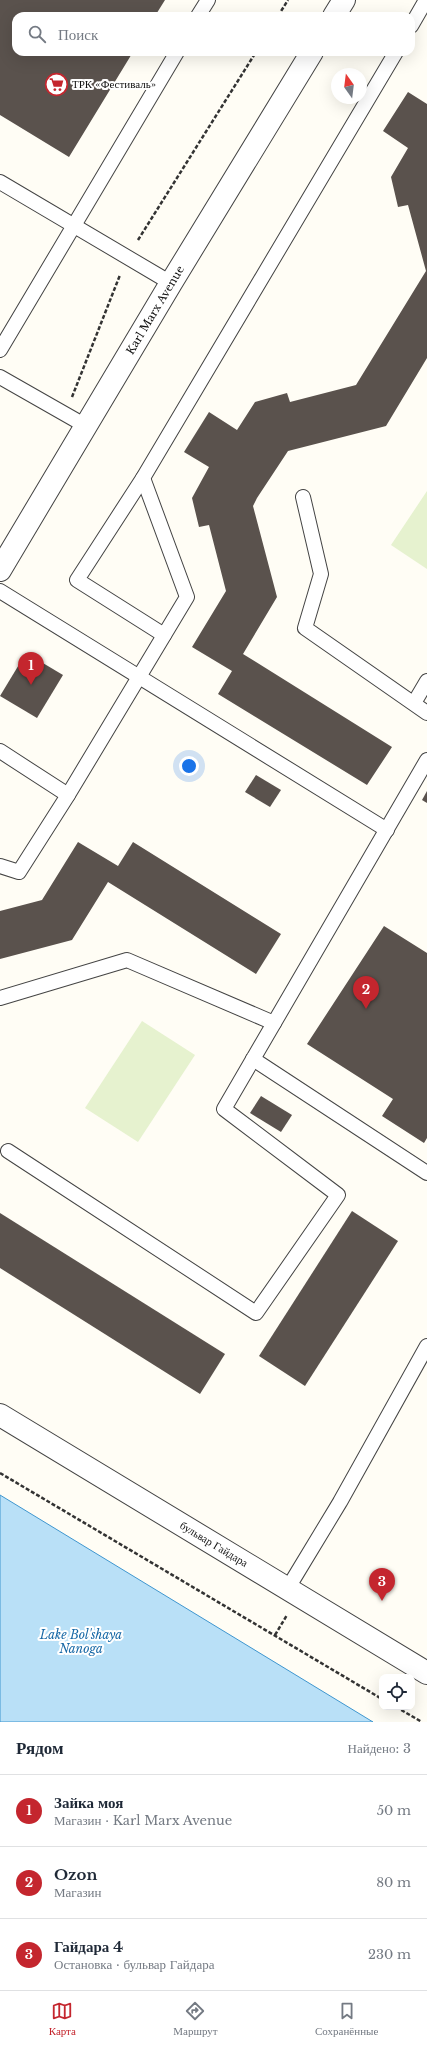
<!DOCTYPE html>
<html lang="ru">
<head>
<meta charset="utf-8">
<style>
  body { margin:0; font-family:"Libre Baskerville",serif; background:#f6f6f7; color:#1f2937 }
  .controls { position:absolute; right:12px; bottom:12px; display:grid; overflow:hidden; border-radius:8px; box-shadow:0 4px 16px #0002 }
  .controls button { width:36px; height:36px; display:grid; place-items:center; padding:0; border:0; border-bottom:1px solid #e0e1e3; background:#fff; color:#1f2937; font:20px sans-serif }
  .compass { position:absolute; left:331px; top:68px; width:36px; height:36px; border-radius:50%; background:#fff; box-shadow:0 4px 16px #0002; rotate:346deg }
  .you { position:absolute; left:189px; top:766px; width:14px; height:14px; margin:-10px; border:3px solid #fff; border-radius:50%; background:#1a73e8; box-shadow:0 0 0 6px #1a73e833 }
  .badge { display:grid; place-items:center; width:26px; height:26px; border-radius:50%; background:#c4262e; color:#fff; font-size:13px; font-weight:700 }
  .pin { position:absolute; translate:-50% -33px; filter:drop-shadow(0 1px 2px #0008) }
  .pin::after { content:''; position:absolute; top:21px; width:14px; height:12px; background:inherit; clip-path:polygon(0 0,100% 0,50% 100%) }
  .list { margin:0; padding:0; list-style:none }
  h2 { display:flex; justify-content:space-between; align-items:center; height:52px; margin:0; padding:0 16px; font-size:17px }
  h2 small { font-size:13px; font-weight:400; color:#747a83 }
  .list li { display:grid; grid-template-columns:26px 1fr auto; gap:12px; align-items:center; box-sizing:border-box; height:72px; padding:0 16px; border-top:1px solid #e0e1e3 }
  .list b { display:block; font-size:15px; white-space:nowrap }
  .list p { margin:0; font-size:13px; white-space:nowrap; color:#747a83 }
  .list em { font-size:13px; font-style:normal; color:#747a83 }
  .icon { flex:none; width:22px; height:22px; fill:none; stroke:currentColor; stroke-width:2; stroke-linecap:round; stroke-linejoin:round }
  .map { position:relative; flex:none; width:427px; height:1722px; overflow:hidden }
  .search { position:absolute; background:#fff; box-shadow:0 4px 16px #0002; left:12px; right:12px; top:12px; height:44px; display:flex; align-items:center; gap:10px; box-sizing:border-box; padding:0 14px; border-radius:12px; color:#747a83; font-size:15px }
  .sheet { height:268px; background:#fff }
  nav { display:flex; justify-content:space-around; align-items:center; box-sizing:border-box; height:56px; border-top:1px solid #e0e1e3; background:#fff; font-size:11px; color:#747a83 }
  nav a { display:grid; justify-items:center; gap:2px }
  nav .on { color:#c4262e }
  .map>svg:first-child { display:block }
  .pitch { fill:#e6f2cf }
  .water { fill:#b9e0f7; stroke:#3f96cf }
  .building { fill:#5a524d }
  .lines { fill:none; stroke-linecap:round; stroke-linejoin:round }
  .service-casing { stroke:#444; stroke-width:16 }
  .tertiary-casing { stroke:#444; stroke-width:24 }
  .path { stroke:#333; stroke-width:2.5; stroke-dasharray:4 2; stroke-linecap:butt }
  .service { stroke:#fff; stroke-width:14 }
  .tertiary { stroke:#fff; stroke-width:22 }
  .labels { text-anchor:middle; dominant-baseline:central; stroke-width:4; stroke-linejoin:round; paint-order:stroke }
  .poi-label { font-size:11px; fill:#111; stroke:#fff; text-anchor:start }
  .street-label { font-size:11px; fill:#111; stroke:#fff }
  .water-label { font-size:12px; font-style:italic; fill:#1768a6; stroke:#fff }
</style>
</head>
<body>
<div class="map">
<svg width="427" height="1722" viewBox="0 0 427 1722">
  <rect width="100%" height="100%" fill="#fffdf5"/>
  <g class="pitch">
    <path d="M427,491v78l-36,-24z"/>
    <path d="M142,1021l53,34 -57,87 -53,-34z"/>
  </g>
  <path class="water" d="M0,1495l373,227h-373z"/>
  <g class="building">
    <path d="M0,0h165l-10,16h-139v36h117l-64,105 -69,-42z"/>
    <path d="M408,92l19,12v254l-41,68 -98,25 -31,47 -4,8 24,91 -34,57 149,93 -25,38 -149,-91 14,-23 -40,-24 34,-56 -17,-66 -10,2 -7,-29 17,-31 -25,-15 25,-40 28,18 18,-28 32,-9 3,9 66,-17 70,-114 -18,-66 -10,2 -7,-30 17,-29 -25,-17z"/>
    <path d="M26,653l37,22 -26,43 -37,-22z"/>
    <path d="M256,775l25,15 -11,17 -25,-15z"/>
    <path d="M427,791v12l-5,-3z"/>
    <path d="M78,842l40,24 15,-24 148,92 -25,40 -148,-92 -36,58 -72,19v-48l42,-11z"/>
    <path d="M384,926l43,27v185l-3,5 -42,-27 11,-17 -86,-55z"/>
    <path d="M261,1096l31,19 -11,17 -31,-19z"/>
    <path d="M352,1211l46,30 -93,145 -46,-30z"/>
    <path d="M0,1213l225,141 -25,40 -200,-126z"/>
  </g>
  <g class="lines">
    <defs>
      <g id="service">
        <path d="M198,16l10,-16"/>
        <path d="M411,26l15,-26"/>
        <path d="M0,182l171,101"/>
        <path d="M0,350l177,-298"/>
        <path d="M0,377l86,49"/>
        <path d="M303,497l18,77 -16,54 122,85"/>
        <path d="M0,591l387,239"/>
        <path d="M164,635l-87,-55 66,-102 253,-426"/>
        <path d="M414,703l13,-22"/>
        <path d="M0,751l68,44 -49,77 -19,-6"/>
        <path d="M68,795l119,-198 -44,-119"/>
        <path d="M0,998l127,-38 147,63"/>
        <path d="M253,1059l174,114"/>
        <path d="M8,1151l248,162 82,-118 -114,-86 203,-349"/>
        <path d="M288,1588l52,-86 87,-156"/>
      </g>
      <g id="tertiary">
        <path d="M334,16l10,-16"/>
        <path d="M0,570l171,-287 141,-231"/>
        <path d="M0,1415l427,258"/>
      </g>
    </defs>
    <use href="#service" class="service-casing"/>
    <use href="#tertiary" class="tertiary-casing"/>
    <g class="path">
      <path d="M278,16l10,-16"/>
      <path d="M138,240l118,-188"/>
      <path d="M72,397l48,-122"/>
      <path d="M0,1473l382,226"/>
      <path d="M275,1635l12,-20"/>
      <path d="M396,1707l26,15"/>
    </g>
    <use href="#service" class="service"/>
    <use href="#tertiary" class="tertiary"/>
  </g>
  <defs>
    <symbol id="supermarket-ring" viewBox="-11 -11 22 22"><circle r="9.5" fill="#fff" stroke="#c4262e" stroke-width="1.5"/><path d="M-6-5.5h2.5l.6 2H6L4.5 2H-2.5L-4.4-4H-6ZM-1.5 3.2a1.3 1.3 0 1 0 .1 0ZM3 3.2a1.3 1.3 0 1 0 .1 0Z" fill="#c4262e"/></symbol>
  </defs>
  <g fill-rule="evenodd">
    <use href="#supermarket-ring" x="44" y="72" width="25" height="25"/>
  </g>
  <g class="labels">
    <g class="poi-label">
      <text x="72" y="84">ТРК «Фестиваль»</text>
    </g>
    <g class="street-label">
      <text transform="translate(155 310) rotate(-59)">Karl Marx Avenue</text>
      <text transform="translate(214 1544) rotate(31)">бульвар Гайдара</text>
    </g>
    <g class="water-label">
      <text x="81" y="1634">Lake Bol'shaya<tspan x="81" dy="14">Nanoga</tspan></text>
    </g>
  </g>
</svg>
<div class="controls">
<button><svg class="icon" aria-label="locate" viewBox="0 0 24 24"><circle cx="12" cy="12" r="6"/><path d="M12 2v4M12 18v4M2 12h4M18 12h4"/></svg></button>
</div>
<svg class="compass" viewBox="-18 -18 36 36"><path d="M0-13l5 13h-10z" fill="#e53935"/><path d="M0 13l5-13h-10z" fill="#747a83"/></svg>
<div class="you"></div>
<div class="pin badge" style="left:31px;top:685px">1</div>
<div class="pin badge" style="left:366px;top:1009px">2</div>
<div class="pin badge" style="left:382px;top:1601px">3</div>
<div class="search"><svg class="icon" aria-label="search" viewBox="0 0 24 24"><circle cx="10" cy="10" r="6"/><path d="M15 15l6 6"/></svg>Поиск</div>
</div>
<section class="sheet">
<h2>Рядом<small>Найдено: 3</small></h2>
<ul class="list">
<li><span class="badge">1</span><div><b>Зайка моя</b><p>Магазин · Karl Marx Avenue</p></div><em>50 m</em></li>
<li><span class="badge">2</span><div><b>Ozon</b><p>Магазин</p></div><em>80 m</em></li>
<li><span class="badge">3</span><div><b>Гайдара 4</b><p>Остановка · бульвар Гайдара</p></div><em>230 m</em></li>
</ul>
</section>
<nav>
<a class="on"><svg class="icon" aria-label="map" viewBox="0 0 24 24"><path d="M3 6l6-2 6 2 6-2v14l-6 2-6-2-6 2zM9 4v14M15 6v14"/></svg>Карта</a>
<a><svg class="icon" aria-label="directions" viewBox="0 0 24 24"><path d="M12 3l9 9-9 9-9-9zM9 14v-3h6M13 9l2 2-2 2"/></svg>Маршрут</a>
<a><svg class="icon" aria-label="saved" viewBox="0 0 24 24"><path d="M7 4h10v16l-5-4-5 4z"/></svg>Сохранённые</a>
</nav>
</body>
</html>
